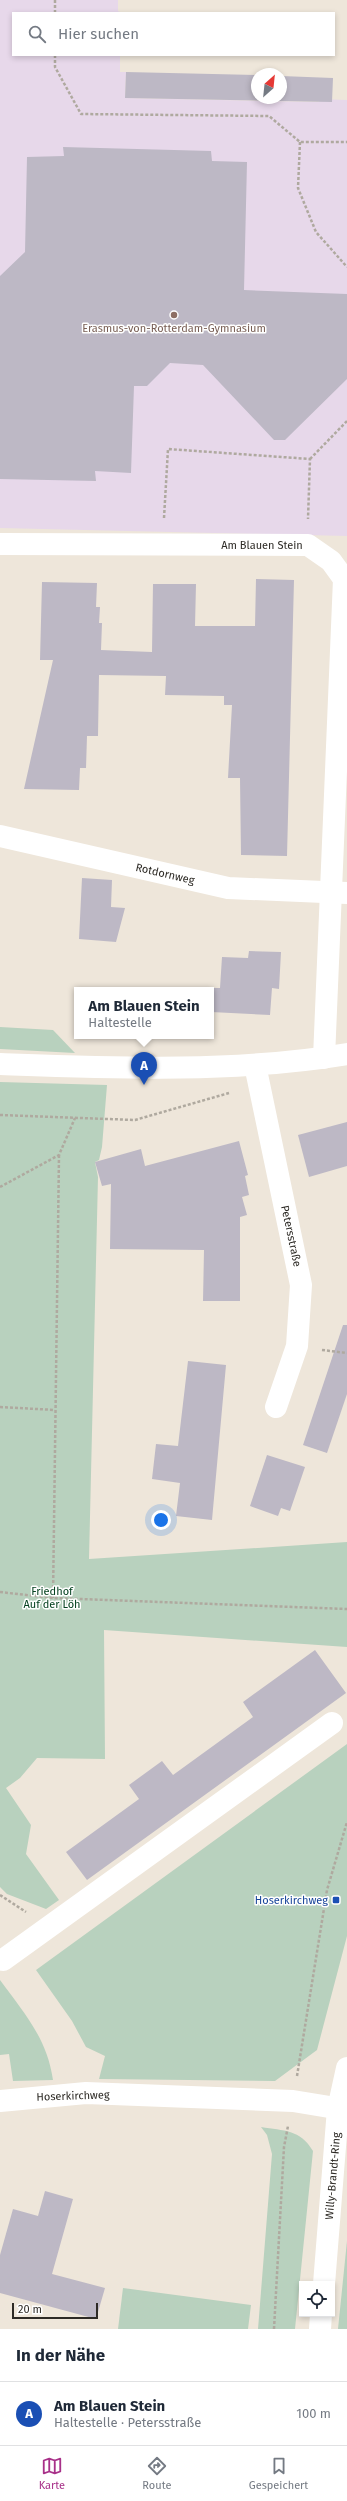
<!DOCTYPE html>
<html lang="de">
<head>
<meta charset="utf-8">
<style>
  body { margin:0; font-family:"Fira Sans",sans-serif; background:#f2f2f3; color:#1f2937 }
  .controls { position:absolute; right:12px; bottom:12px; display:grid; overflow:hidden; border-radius:0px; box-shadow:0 2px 6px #0003 }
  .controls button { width:36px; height:36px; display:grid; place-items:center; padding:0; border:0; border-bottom:1px solid #e0e1e3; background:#fff; color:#1f2937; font:20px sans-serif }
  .compass { position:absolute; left:251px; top:68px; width:36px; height:36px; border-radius:50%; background:#fff; box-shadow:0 2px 6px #0003; rotate:27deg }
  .scale { position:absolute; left:12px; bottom:10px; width:86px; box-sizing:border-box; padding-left:4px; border:2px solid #2d2a25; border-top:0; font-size:11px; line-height:14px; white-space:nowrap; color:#2d2a25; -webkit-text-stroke:3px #fff; paint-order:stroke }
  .you { position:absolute; left:161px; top:1520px; width:14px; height:14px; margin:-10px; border:3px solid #fff; border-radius:50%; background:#1a73e8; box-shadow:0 0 0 6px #1a73e833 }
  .badge { display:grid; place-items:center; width:26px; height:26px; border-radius:50%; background:#a83189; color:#fff; font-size:13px; font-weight:700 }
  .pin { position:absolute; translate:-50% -33px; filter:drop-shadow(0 1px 2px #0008) }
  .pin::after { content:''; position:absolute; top:21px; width:14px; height:12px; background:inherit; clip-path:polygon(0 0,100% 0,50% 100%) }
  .popup { position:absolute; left:74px; top:987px; width:140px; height:52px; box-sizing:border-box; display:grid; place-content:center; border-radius:0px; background:#fff; filter:drop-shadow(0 1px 3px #0005); font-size:13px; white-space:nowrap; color:#747a83 }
  .popup b { font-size:15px; color:#1f2937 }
  .popup::after { content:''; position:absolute; left:50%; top:100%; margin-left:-8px; border:8px solid transparent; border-top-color:#fff }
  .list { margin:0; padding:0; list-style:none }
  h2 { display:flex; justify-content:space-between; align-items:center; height:52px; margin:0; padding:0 16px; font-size:17px }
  h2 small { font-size:13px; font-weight:400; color:#747a83 }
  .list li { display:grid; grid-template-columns:26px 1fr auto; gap:12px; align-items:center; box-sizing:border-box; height:64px; padding:0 16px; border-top:1px solid #e0e1e3 }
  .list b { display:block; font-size:15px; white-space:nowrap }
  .list p { margin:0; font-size:13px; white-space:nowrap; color:#747a83 }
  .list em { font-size:13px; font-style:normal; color:#747a83 }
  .icon { flex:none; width:22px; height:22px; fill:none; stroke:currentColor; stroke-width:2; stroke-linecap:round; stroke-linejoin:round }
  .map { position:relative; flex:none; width:347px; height:2329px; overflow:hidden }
  .search { position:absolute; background:#fff; box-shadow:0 2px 6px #0003; left:12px; right:12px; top:12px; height:44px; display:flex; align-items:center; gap:10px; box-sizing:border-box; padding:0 14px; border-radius:0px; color:#747a83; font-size:15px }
  .sheet { height:116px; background:#fff }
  nav { display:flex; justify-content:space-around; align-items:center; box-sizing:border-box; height:56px; border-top:1px solid #e0e1e3; background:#fff; font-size:11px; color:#747a83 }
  nav a { display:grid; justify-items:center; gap:2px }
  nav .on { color:#a83189 }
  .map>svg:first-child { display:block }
  .education { fill:#e7d8ea }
  .green { fill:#b8d1be }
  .building { fill:#bdb8c5 }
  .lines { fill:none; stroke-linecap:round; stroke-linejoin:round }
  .path { stroke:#afa99f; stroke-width:2.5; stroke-dasharray:3 2; stroke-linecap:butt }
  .minor { stroke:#fff; stroke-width:22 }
  .secondary { stroke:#fff; stroke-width:22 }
  .education-dot { fill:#8d6e63; stroke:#fff; stroke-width:1.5 }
  .transit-dot { fill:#1a4fb4; stroke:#fff; stroke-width:1.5 }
  .labels { text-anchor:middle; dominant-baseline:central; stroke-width:3; stroke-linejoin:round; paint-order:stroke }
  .education-label { font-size:11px; fill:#785e54; stroke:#fff }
  .street-label { font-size:11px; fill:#2d2a25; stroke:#fff }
  .park-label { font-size:11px; fill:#04411f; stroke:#fff }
  .transit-label { font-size:11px; fill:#164399; stroke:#fff; text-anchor:end }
</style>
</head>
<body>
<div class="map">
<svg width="347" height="2329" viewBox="0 0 347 2329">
  <rect width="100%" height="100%" fill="#eee6da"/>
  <path class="education" d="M0,0h118v11l4,2h-109v42h107v17h6l-1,26 194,4v-3l28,1v436l-347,-8z"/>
  <g class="green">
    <path d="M0,1027l53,3 22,23 -75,-4z"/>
    <path d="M0,1082l107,3 -5,62 -3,13 -4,2 3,15 -9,382 258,-17v105l-243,-17 1,129 -68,-1 -17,20 -14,10 25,37 -5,29 33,46 -13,9 -39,-15 -7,-7z"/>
    <path d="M347,1744v192l-30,114 -42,31 -176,-2 6,-23 -19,-9 -14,-26 -36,-51z"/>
    <path d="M0,1980c24,33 47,58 53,100l-40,1 -4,-27 -9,1z"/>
    <path d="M261,2127c23,4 39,2 52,24l-18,178h-37l14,-175 -5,-19z"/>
    <path d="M347,2241v88h-9z"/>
    <path d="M123,2288l128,17 -3,24h-130z"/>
  </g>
  <g class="building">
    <path d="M126,72l131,3v23h24v-22l52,2 -1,24 -207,-4z"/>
    <path d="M63,147l148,4 1,10 35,1 -3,128 103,4v85l-62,61h-11l-71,-75 -33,-2 -23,23h-13l-3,87 -36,-2 1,10 -96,-2v-203l25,-24 2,-95 37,-1z"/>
    <path d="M256,579l38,1 -7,276 -46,-1 -1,-77h-12l4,-73h-8v-9l-59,-1 1,-19 -67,-1 -1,61h-11l-1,32h-6l-1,22 -55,-1 29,-129h-13l2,-78 55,1 -1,24h4l-1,16h3l-1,27 51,2 1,-68h43l-1,42h60z"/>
    <path d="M82,878l30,2 -1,27 14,1 -9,34 -37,-3z"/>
    <path d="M249,951l32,1 -2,37 -7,-1 -2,27 -59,-3v-24h9l2,-31 26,1z"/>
    <path d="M347,1122v44l-38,11 -11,-42z"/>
    <path d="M239,1141l9,34 -3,1 4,19 -7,2 5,18 -7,2v84h-37l1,-51 -94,-1 1,-65 -9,2 -7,-24 46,-13 4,17z"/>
    <path d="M343,1325h4v69l-20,59 -24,-8z"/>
    <path d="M188,1361l38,4 -14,155 -36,-4 4,-33 -28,-4 4,-35 22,2z"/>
    <path d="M267,1455l38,12 -15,44 -9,-3 -3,8 -28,-10z"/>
    <path d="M315,1650l31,43 -259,187 -21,-28 73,-53 -10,-14 33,-24 11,14 80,-58 -10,-15z"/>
    <path d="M45,2191l28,8 -21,75 53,14 -9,31 -96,-26v-38l13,-46 25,7z"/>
  </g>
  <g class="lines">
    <g class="path">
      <path d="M55,13v-13"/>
      <path d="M55,55v12l26,47 188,2 31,26h47"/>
      <path d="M300,142l-2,46 18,44 31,35"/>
      <path d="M310,459l37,-38"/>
      <path d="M164,518l4,-69 142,10 -2,60"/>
      <path d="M0,1115l135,5 94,-27"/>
      <path d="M0,1187l59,-32 16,-37"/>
      <path d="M322,1350l25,3"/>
      <path d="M0,1407l55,3"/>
      <path d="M0,1592l53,6 294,11"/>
      <path d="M53,1598l6,-443"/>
      <path d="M0,1895l26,17"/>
      <path d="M297,2076l30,-186 20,-68"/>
      <path d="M274,2329l10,-182 4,-21"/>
    </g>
    <g class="minor">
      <path d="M0,544l308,1 23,16 13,18 -20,479"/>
      <path d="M0,836l228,52 119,5"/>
      <path d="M0,1064c115,4 233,9 347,-10"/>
      <path d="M255,1065l46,220 -4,61 -21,61"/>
      <path d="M3,1960l329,-237"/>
      <path d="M0,2101l86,-8 207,8 54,9"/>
    </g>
    <g class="secondary">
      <path d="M324,2284l14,-175 9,-41"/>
      <path d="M320,2329l1,-15"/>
    </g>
  </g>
  <circle class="education-dot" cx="174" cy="315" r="4"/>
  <rect class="transit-dot" x="332" y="1896" width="8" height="8" rx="2"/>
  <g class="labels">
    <g class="education-label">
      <text x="174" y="328">Erasmus-von-Rotterdam-Gymnasium</text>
    </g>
    <g class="street-label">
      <text x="262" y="545">Am Blauen Stein</text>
      <text transform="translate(165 874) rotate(13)">Rotdornweg</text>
      <text transform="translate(291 1236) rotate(78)">Petersstraße</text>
      <text transform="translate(73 2096) rotate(-2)">Hoserkirchweg</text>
      <text transform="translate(333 2176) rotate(-85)">Willy-Brandt-Ring</text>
    </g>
    <g class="park-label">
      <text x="52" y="1591">Friedhof<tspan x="52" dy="13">Auf der Löh</tspan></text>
    </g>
    <g class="transit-label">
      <text x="328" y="1900">Hoserkirchweg</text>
    </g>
  </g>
</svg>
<div class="controls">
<button><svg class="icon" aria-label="locate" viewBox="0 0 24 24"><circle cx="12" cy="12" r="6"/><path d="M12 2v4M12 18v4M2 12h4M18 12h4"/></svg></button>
</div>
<svg class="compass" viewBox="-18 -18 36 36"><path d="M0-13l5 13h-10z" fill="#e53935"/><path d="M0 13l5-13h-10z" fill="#747a83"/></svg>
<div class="scale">20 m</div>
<div class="you"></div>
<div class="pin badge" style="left:144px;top:1085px;background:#1a4fb4">A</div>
<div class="popup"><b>Am Blauen Stein</b>Haltestelle</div>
<div class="search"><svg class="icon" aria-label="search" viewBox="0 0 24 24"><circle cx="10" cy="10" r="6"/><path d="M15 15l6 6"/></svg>Hier suchen</div>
</div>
<section class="sheet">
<h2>In der Nähe<small></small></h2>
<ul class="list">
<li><span class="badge" style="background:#1a4fb4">A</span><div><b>Am Blauen Stein</b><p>Haltestelle · Petersstraße</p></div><em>100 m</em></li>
</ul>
</section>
<nav>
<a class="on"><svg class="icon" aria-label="map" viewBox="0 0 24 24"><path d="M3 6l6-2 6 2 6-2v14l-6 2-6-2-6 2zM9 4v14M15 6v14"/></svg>Karte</a>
<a><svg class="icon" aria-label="directions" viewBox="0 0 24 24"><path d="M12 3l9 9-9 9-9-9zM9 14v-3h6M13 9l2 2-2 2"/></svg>Route</a>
<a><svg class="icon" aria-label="saved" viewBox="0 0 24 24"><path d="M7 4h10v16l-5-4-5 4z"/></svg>Gespeichert</a>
</nav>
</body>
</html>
